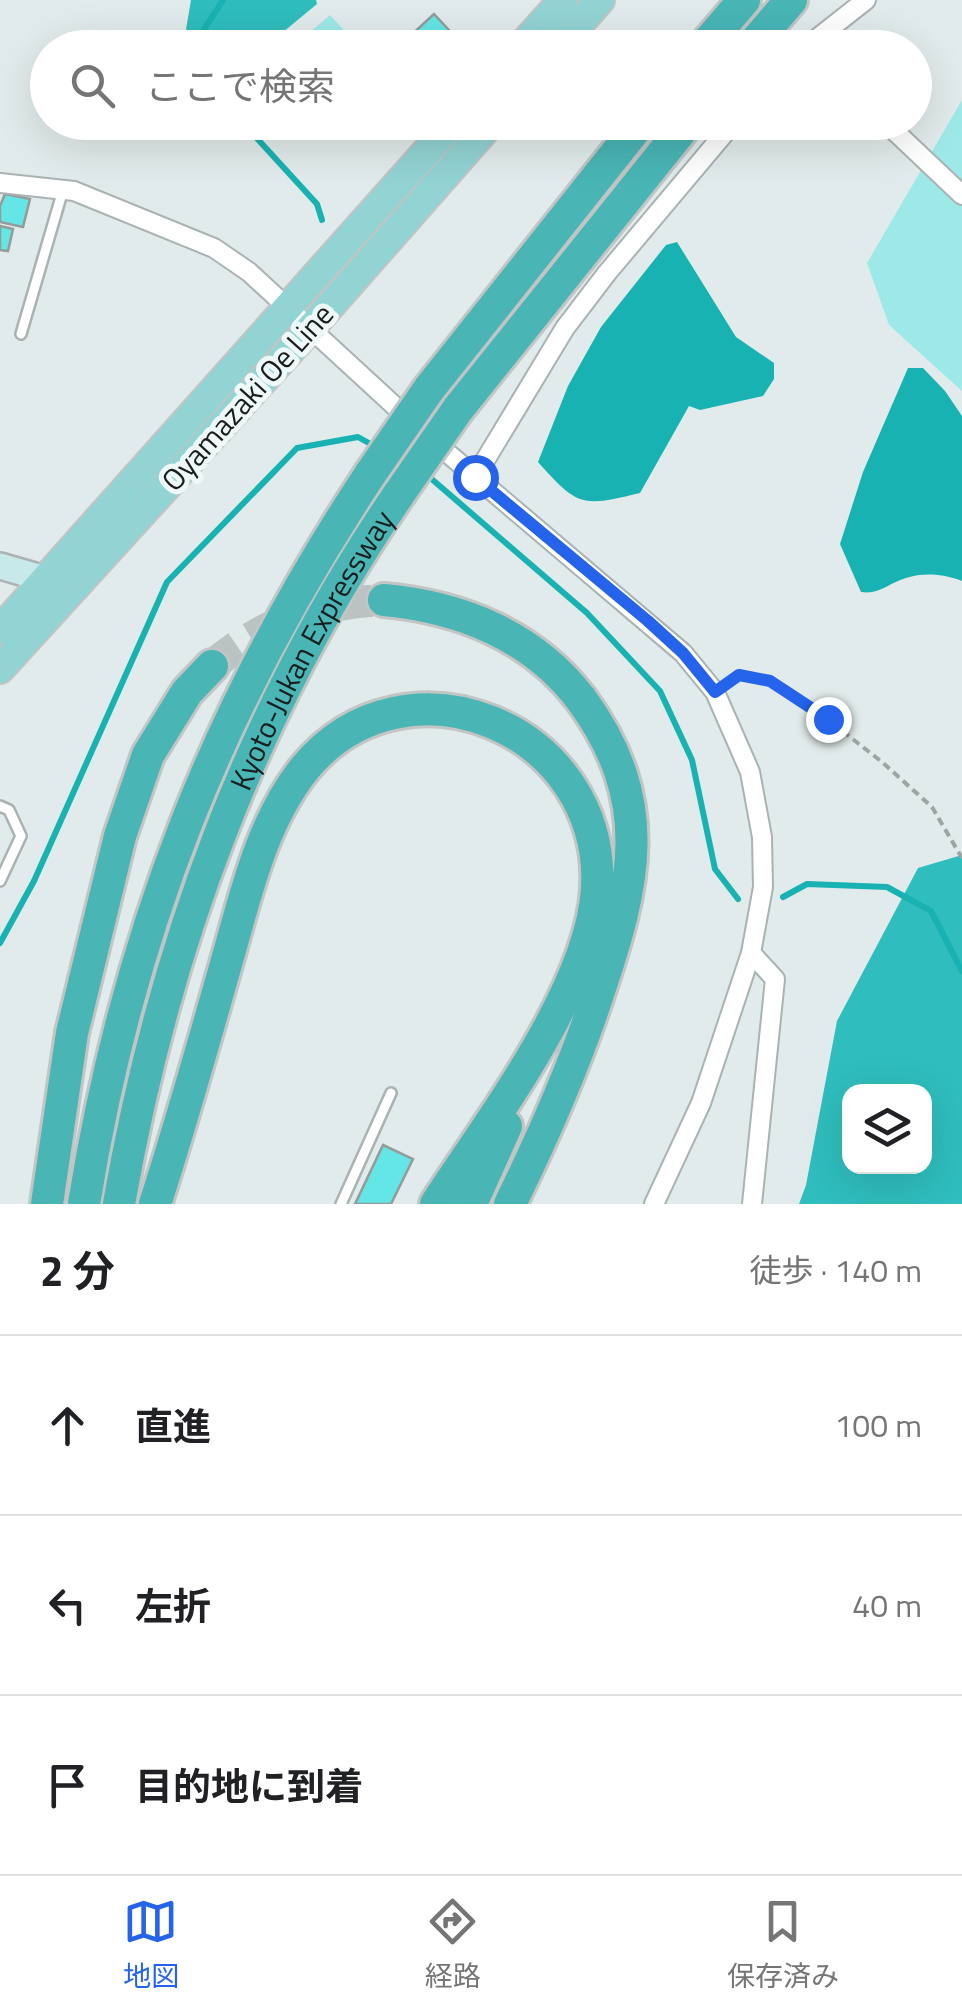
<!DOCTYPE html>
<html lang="ja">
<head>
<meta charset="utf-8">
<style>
  body { margin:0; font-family:"Titillium Web","Noto Sans JP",sans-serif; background:#f6f6f6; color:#202124 }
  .controls { position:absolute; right:30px; bottom:30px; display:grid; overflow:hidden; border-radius:20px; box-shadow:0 10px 40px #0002 }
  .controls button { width:90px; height:90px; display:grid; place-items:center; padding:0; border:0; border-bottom:2px solid #e0e0e0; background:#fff; color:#202124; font:50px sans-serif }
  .stop { position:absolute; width:30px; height:30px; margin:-22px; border:8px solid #2563eb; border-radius:50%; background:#fff }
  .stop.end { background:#2563eb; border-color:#fff; box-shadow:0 2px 10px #0008 }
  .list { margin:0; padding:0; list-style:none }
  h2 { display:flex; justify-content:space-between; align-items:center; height:130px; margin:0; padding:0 40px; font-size:42px }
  h2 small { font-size:32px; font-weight:400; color:#757577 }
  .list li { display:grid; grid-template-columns:65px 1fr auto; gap:30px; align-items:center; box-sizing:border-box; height:180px; padding:0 40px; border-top:2px solid #e0e0e0 }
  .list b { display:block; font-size:38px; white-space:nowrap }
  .list em { font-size:32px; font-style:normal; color:#757577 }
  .icon { flex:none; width:55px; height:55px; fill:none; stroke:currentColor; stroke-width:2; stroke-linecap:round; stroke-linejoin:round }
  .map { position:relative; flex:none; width:962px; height:1204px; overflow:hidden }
  .search { position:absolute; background:#fff; box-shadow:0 10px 40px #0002; left:30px; right:30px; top:30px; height:110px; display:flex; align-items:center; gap:25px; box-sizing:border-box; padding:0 35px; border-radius:55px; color:#757577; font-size:38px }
  .sheet { height:670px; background:#fff }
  nav { display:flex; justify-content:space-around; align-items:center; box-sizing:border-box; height:140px; border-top:2px solid #e0e0e0; background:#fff; font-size:28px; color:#757577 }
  nav a { display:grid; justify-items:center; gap:5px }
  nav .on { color:#2563eb }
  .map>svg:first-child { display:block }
  .green { fill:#9ce9e8 }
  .forest { fill:#2fbdbd; fill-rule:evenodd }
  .water { fill:#19b2b2 }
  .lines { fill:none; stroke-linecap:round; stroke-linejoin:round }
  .stream { stroke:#19b2b2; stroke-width:6 }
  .building { fill:#63e6e5; stroke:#939b9b; stroke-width:2.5 }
  .highway-tunnel { stroke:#bac2c2; stroke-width:32; stroke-dasharray:32 16; stroke-linecap:butt }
  .lane-casing { stroke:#aab2b2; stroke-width:14 }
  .street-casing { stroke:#aab2b2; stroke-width:22 }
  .secondary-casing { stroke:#aab2b2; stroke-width:30 }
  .primary-casing { stroke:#c3c4c4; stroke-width:32 }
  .highway-casing { stroke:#c3c4c4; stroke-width:38 }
  .path { stroke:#9da4a4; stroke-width:4; stroke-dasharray:8 5; stroke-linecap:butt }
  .lane { stroke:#fff; stroke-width:9 }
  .street { stroke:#fff; stroke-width:18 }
  .secondary { stroke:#c8e9e9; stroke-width:25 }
  .primary { stroke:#92d3d3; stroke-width:28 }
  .highway { stroke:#49b5b5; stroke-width:32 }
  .highway-bridge-casing { stroke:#c3c4c4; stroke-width:38; stroke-linecap:butt }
  .highway-bridge { stroke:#49b5b5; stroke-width:32 }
  .route { stroke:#2563eb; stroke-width:12 }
  .labels { text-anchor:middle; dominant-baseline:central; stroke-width:10; stroke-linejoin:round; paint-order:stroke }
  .street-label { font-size:30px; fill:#1a1d1d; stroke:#eff8f8 }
</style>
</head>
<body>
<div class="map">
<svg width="962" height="1204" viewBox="0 0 962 1204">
  <rect width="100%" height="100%" fill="#e2ebeb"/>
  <g class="green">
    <path d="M330,15l29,32h-66z"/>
    <path d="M962,100v291l-73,-66 -22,-62z"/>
  </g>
  <g class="forest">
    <path d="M191,0h125l1,4 -52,43h-82z"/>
    <path d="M962,855v349h-163l7,-19 31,-164 81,-153zM850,1092h74v74h-74z"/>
  </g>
  <g class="water">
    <path d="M677,242l59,95 38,26v16l-11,17 -63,14 -11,-4 -49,87c-58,14 -62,14 -102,-31l30,-76 33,-59 65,-82z"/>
    <path d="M908,368h15l22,23 17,25v165c-17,-7 -38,-9 -56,-3 -18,5 -26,17 -45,14l-21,-48 23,-72z"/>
  </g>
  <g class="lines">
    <g class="stream">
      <path d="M192,48l31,-48"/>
      <path d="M242,122l75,82 5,16"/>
      <path d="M427,475l160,138 73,78 32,69 23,109 23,30"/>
      <path d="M783,897l24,-13 80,3 44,24 31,60"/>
      <path d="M0,943l34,-62 133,-299 130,-134 61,-11 18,10"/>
    </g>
  </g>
  <g class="building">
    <path d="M434,14l29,31 -66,3z"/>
    <path d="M5,194l25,5 -7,28 -23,-5v-16z"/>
    <path d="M0,226l13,3 -5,22 -8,-1z"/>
    <path d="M383,1145l30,14 -22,45h-36z"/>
  </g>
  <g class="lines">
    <path class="highway-tunnel" d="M212,666c50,-43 106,-63 172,-66"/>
    <defs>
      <g id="lane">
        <path d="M21,334l42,-144"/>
        <path d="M0,806l9,4 12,26 -21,45"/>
        <path d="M341,1204l50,-111"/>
      </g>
      <g id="street">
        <path d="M805,48l61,-48"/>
        <path d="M885,122l77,73"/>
        <path d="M0,183l74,8 140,57 35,24 163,150"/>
        <path d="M431,439l252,214 32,39 35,80 12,65 1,50 -12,66 -50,150 -47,101"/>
        <path d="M475,477l90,-149 42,-55 127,-151"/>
        <path d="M751,953l24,26 -23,225"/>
      </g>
      <path id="secondary" d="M0,566l45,13 12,11"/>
      <g id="primary">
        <path d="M520,48l43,-48"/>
        <path d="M558,48l42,-48"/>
        <path d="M0,630l453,-508"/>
        <path d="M0,669l309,-339 183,-208"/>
      </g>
      <g id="highway">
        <path d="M703,48l41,-48"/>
        <path d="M750,48l41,-48"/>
        <path d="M429,389l212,-267"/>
        <path d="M458,409l230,-287"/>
        <path d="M384,600c77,7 149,36 197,99 75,102 54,185 17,295 -24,73 -54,141 -88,210"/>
        <path d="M47,1204l25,-171 48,-197 28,-81 39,-63 25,-26"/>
        <path d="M84,1204c44,-274 134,-500 287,-731"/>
        <path id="s1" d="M119,1204c45,-258 132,-494 280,-710"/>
        <path d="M155,1204c25,-77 47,-155 69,-233 20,-68 35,-146 81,-203 101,-122 301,-40 292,121 -6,101 -107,232 -161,315"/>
        <path d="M471,1204l35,-78"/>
      </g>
    </defs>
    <use href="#lane" class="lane-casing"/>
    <use href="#street" class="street-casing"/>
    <use href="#secondary" class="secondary-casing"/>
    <use href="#primary" class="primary-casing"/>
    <use href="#highway" class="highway-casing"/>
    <path class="path" d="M731,681l8,-6 31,6 57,38 55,43 50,45 30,51"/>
    <use href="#lane" class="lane"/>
    <use href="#street" class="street"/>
    <use href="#secondary" class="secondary"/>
    <use href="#primary" class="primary"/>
    <use href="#highway" class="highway"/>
    <defs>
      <g id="highway-bridge">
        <path d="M371,473l58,-84"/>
        <path d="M399,494l59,-85"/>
      </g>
    </defs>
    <use href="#highway-bridge" class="highway-bridge-casing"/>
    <use href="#highway-bridge" class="highway-bridge"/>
  </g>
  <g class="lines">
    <path class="route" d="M475,477l173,144 35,32 32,39 24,-17 31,6 58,38"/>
  </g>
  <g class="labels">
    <g class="street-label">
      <text transform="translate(247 397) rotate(-48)">Oyamazaki Oe Line</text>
      <text stroke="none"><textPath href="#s1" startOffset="590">Kyoto-Jukan Expressway</textPath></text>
    </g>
  </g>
</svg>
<div class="controls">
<button><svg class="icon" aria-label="layers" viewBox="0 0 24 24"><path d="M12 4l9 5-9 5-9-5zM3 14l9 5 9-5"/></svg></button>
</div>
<div class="stop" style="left:475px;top:477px"></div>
<div class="stop end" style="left:828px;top:719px"></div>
<div class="search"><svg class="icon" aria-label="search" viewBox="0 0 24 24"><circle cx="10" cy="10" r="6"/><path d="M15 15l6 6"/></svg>ここで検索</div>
</div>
<section class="sheet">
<h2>2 分<small>徒歩 · 140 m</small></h2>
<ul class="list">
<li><svg class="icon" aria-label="ahead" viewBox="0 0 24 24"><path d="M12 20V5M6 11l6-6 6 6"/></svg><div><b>直進</b></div><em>100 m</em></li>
<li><svg class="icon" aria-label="left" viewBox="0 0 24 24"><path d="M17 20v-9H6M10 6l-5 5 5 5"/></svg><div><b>左折</b></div><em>40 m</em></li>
<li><svg class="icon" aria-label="arrive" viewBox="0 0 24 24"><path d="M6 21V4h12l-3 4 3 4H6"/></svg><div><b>目的地に到着</b></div></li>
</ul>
</section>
<nav>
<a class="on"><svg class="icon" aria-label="map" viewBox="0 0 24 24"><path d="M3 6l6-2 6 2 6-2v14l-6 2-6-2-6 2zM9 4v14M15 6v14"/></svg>地図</a>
<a><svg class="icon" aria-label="directions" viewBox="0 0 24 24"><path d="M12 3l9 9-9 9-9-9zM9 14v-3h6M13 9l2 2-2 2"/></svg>経路</a>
<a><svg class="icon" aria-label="saved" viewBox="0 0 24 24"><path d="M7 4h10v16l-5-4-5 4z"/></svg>保存済み</a>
</nav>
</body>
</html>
